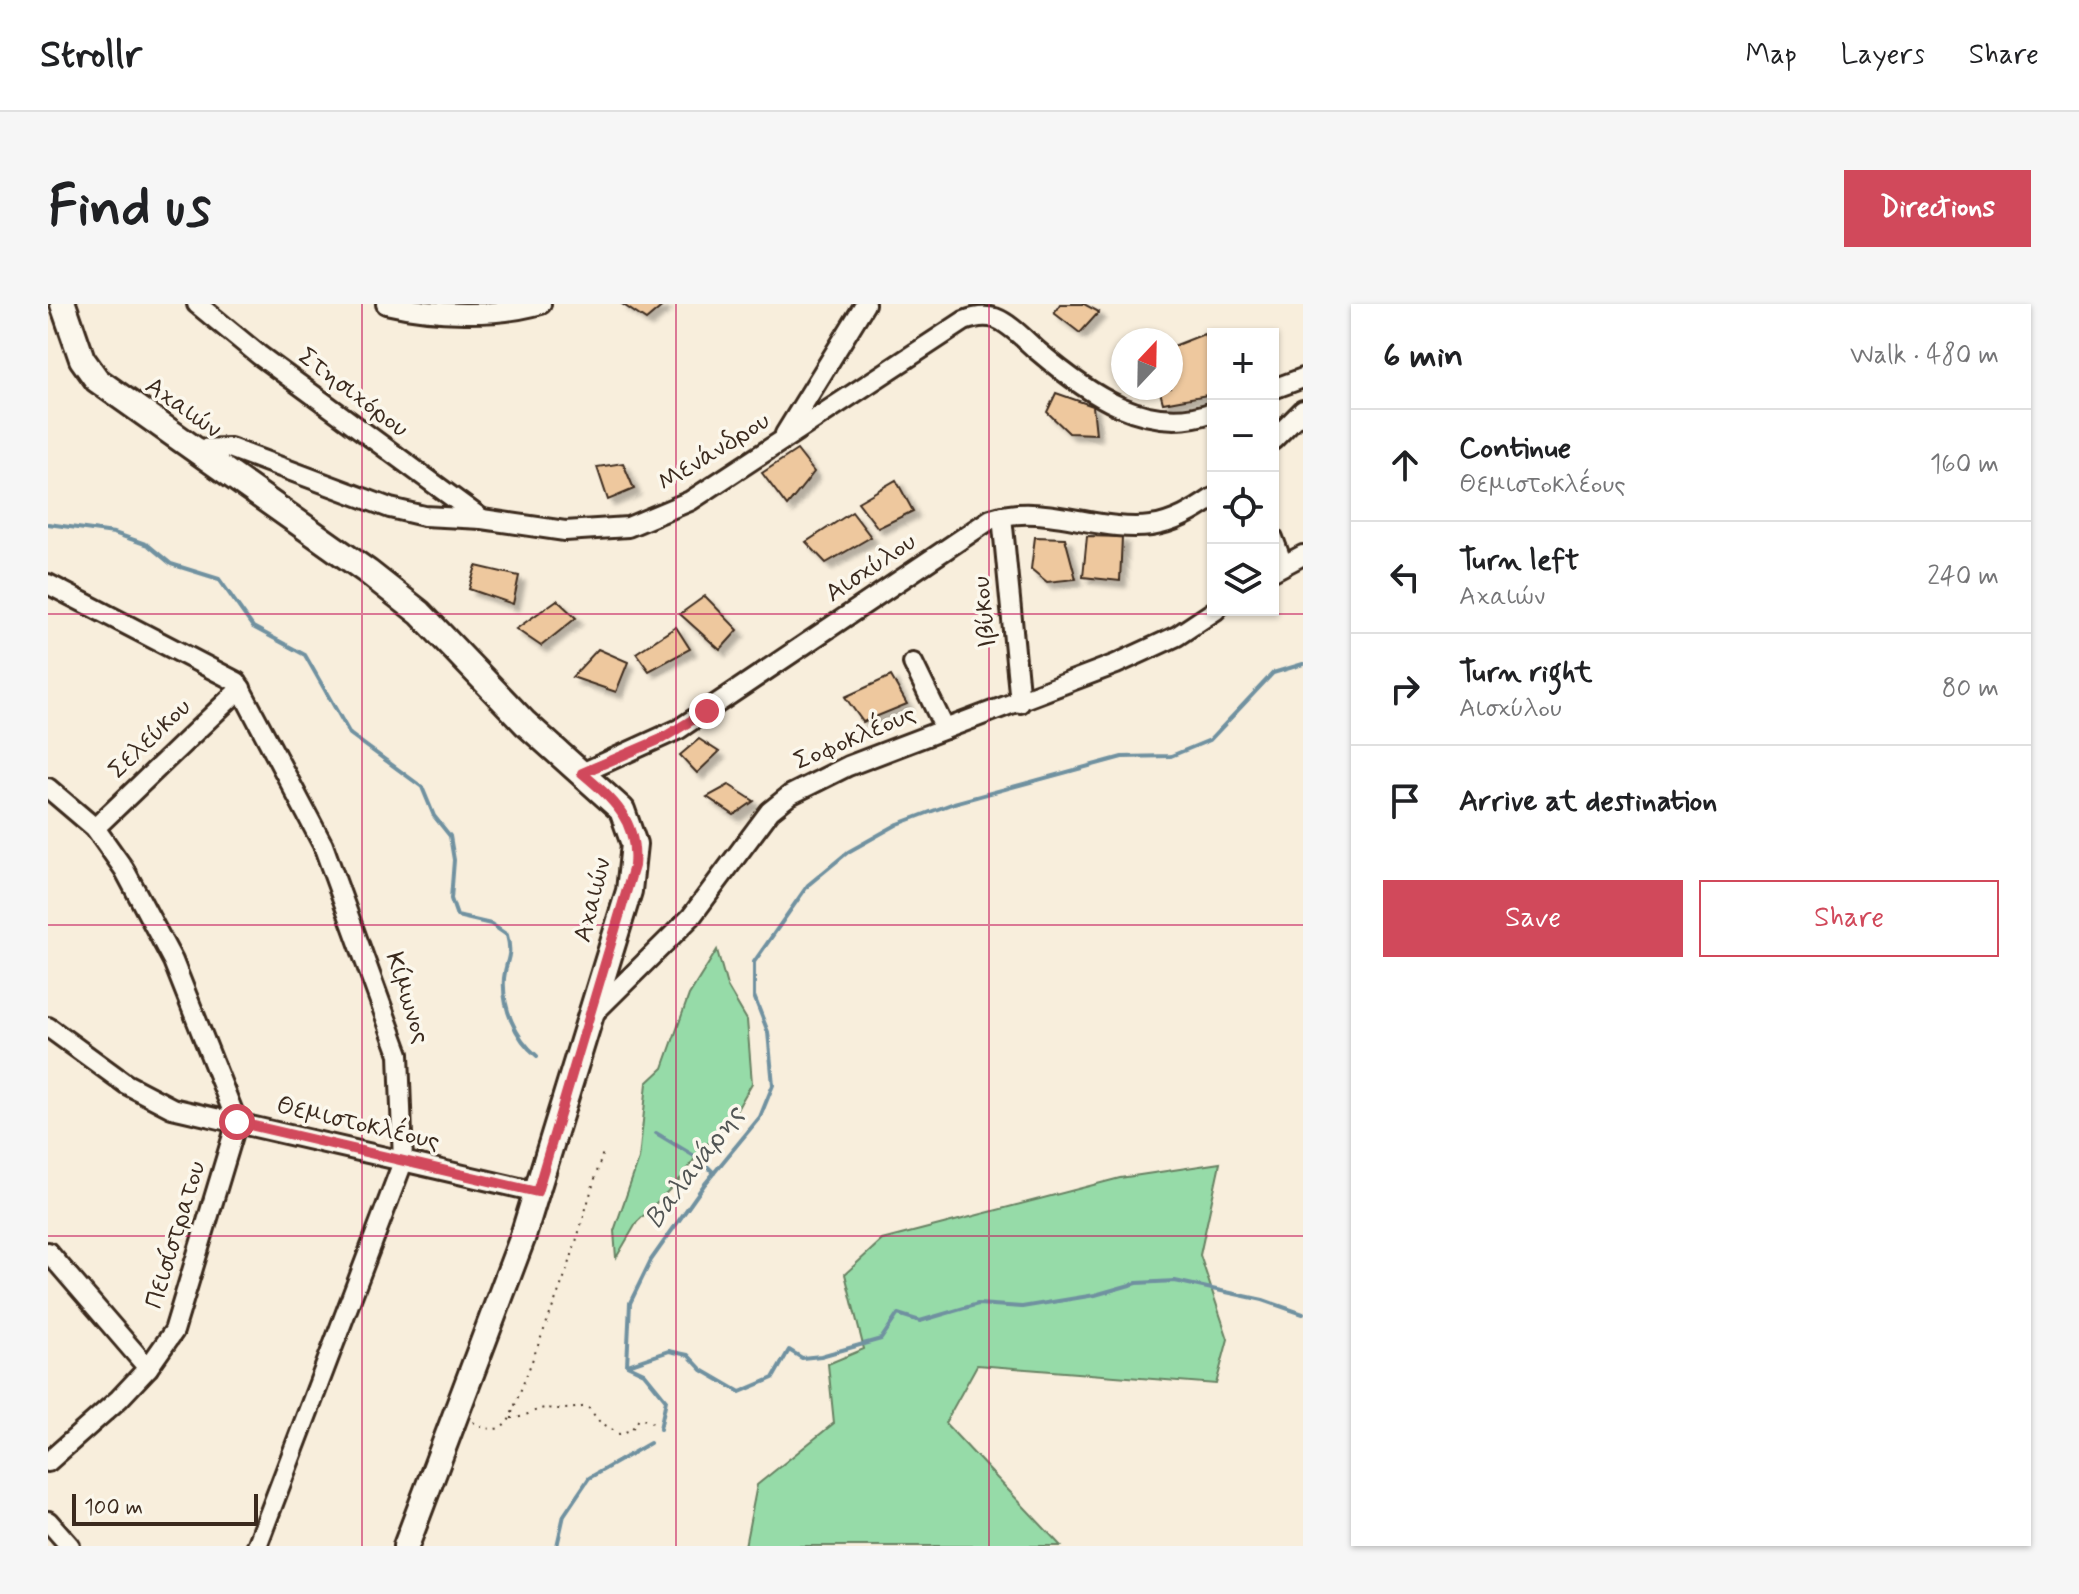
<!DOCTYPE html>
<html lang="en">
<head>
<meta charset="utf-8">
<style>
  body { margin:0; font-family:Mynerve,sans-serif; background:#f6f6f6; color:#202124 }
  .controls { position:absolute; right:24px; top:24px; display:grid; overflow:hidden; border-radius:0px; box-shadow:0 2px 6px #0004 }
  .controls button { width:72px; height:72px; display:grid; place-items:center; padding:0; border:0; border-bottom:2px solid #e0e0e0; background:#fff; color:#202124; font:40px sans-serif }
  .compass { position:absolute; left:1063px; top:24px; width:72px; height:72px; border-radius:50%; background:#fff; box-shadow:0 2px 6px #0004; rotate:22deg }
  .scale { position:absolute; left:24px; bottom:20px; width:186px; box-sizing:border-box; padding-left:8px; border:4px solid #3b2a1e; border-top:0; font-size:22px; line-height:28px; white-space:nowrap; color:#3b2a1e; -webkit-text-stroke:6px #fbf7ec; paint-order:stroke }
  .stop { position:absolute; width:24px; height:24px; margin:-18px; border:6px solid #d1495b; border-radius:50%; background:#fff }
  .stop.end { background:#d1495b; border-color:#fff; box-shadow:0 2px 8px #0008 }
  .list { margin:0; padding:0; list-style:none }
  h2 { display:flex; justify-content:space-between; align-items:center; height:104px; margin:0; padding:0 32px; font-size:34px }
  h2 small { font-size:26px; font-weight:400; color:#757577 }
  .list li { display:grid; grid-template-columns:52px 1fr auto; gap:24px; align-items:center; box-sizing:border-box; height:112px; padding:0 32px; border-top:2px solid #e0e0e0 }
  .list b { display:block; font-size:30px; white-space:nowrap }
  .list p { margin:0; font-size:26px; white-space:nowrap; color:#757577 }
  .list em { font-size:26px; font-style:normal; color:#757577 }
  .actions { display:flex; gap:16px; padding:24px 32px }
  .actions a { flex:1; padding:18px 0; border:2px solid #d1495b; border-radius:0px; text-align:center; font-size:28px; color:#d1495b }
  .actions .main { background:#d1495b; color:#fff }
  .icon { flex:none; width:44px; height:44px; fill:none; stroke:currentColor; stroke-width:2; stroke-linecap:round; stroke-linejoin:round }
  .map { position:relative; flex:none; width:1255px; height:1242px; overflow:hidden; border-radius:0px }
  header { display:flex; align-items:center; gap:48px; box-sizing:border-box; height:112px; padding:0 40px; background:#fff; border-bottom:2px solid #e0e0e0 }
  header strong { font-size:38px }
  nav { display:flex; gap:44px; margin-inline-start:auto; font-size:28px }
  .intro { display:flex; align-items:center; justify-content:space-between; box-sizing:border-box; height:192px; padding:0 48px }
  h1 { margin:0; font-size:56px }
  .button { padding:20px 36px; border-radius:0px; background:#d1495b; color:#fff; font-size:28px; font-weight:700 }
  main { display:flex; gap:48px; padding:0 48px }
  aside { flex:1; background:#fff; border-radius:0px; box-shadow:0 2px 6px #0004 }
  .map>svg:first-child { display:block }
  .green { fill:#96dba8; stroke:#688263; stroke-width:2 }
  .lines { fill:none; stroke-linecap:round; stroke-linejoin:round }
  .stream { stroke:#7091a0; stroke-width:4 }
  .building { fill:#eec89e; stroke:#3b2a1e; stroke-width:2; filter:url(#shadow) }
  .minor-casing { stroke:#3b2a1e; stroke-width:24 }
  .major-casing { stroke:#3b2a1e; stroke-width:30 }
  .path { stroke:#3b2a1e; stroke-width:2; stroke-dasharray:2 6; stroke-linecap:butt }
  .minor { stroke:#fbf7ec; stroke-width:18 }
  .major { stroke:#fbf7ec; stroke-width:24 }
  .route { stroke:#d1495b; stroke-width:10 }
  .grid { fill:none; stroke:#c2185b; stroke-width:2; stroke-opacity:0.55 }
  .labels { text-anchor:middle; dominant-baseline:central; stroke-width:7; stroke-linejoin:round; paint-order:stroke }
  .street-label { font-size:26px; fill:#3b2a1e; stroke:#fbf7ec }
  .water-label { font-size:28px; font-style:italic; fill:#515554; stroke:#fbf7ec }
</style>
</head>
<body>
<header>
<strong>Strollr</strong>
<nav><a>Map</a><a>Layers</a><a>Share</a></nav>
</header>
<div class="intro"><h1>Find us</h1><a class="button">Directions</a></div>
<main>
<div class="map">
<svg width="1255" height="1242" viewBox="0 0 1255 1242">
  <defs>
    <filter id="shadow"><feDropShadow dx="6" dy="6" stdDeviation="2" flood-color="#0004"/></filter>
  </defs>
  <rect width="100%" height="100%" fill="#f8eedc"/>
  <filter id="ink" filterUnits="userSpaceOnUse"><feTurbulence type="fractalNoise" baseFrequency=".0125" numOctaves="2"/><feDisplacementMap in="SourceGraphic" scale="16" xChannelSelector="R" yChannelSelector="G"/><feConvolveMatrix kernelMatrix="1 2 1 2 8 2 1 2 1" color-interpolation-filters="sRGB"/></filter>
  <g filter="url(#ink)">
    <g class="green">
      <path d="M669,646l10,36 20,34 5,63 -22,39 -31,30 -15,23 -47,47 -21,36 -2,-27 25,-72 8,-76 16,-15 26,-73z"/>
      <path d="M1172,859l-20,92 28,84 -12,45 -239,-19 -32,58 116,123h-316l12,-61 77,-62 -6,-59 36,-15 -19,-75 37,-34 238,-62z"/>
    </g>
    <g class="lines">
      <g class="stream">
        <path d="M0,220l66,9 34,12 23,19 48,15 34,48 52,28 45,79 72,53 12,29 16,20 4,24 -3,39 6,17 34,8 16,11c6,22 -1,24 -3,43 -2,29 11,60 33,78"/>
        <path d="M608,829l45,27 13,13"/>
        <path d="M580,1061l41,-14 19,4 14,15 38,22 33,-14 16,-28 13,8 19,-2 60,-17 17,-25 22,7 58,-17 44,3 73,-12 42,-12 38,-2 88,19 40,14"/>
        <path d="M612,1125l6,-29 -22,-27 -17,-8 3,-62 21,-43 53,-75 56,-68 13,-32 -5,-53 -14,-36v-34l54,-77 40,-33 50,-28 56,-21 168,-46 49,-1 39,-16 63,-67 30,-9"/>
        <path d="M509,1242l7,-31 25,-37 61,-35"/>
      </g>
    </g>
    <g class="building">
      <path d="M574,0h43l-19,16z"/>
      <path d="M1012,0h24l15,8 -19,21 -26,-20z"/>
      <path d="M1156,30l9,16v44l-50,9 -4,-15h12v-41z"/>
      <path d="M1008,89l37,13 3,28 -27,-1 -22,-21z"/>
      <path d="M749,146l17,22 -27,34 -25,-33z"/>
      <path d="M575,159l11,26 -26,11 -11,-33z"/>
      <path d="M848,176l17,31 -35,17 -20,-26z"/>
      <path d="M804,208l19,25 -45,26 -20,-21z"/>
      <path d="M1039,232l35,1 -2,44 -37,-4z"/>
      <path d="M987,233l30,1 11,41 -29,3 -16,-13z"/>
      <path d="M428,262l43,10 -6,28 -44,-15z"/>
      <path d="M657,292l33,34 -18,20 -40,-36z"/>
      <path d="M509,296l19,18 -35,28 -25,-17z"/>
      <path d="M628,323l14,22 -41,22 -13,-18z"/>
      <path d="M550,345l30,13 -12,30 -44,-15z"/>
      <path d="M843,372l16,28 -44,18 -18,-25z"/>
      <path d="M651,435l20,13 -22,21 -17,-18z"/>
      <path d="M681,481l25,16 -20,14 -27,-18z"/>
    </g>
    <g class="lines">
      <defs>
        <g id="minor">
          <path d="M149,0l62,51 223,164"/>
          <path d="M338,0c47,11 110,13 155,0"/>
          <path d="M1225,85l30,-11"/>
          <path d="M737,130l80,-130"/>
          <path d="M1225,136l30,-30"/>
          <path d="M145,145l37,-1 160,60 34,8 58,3 83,12 63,-4 62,-26 274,-180c10,-4 20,-6 31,-3 16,6 31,23 44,34 48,41 108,84 174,60"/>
          <path d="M954,212l18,187"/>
          <path d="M1225,234l10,27"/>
          <path d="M1225,267l30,-16"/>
          <path d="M0,280l189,98 86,163 76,209 4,108 -146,384"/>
          <path d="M865,359l32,66"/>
          <path d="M534,469l97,-44 312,-210c53,-17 109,14 160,7 23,-3 43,-15 62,-28"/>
          <path d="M0,484l47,40 29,41 49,92 64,161 -63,209 -26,37 -29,31 -71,63"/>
          <path d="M47,524l146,-140"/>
          <path d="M545,710l98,-97 79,-106 20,-16 58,-29 268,-102 61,-28 39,-26"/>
          <path d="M0,723l78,57 46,24 365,84"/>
          <path d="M0,948l100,116"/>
          <path d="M0,1217l22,25"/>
        </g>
        <path id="major" d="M15,0l19,55 15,21 271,192 52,41 105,110 97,87 12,34 -5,47 -107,348 -116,307"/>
      </defs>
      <use href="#minor" class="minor-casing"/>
      <use href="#major" class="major-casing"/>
      <g class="path">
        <path d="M463,1114c13,1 26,-11 37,-10 14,2 24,1 39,-2l12,15 20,13 12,-4 9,-12 13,5"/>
        <path d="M425,1118c14,8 28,12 37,-4l59,-153 34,-113"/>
      </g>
      <use href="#minor" class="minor"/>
      <use href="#major" class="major"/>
    </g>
  </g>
  <g class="lines" filter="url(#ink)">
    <path class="route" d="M189,818l300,70 97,-326c4,-45 -20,-66 -52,-93l79,-34 46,-28"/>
  </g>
  <path class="grid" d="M314,0v1242M628,0v1242M941,0v1242M0,310h1255M0,621h1255M0,932h1255"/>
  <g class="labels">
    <g class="street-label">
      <text transform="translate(305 89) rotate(37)">Στησιχόρου</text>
      <text transform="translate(135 104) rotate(35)">Αχαιών</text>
      <text transform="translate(666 148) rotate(-32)">Μενάνδρου</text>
      <text transform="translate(823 264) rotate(-34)">Αισχύλου</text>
      <text transform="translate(937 308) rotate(-96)">Ιβύκου</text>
      <text transform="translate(807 434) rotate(-23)">Σοφοκλέους</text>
      <text transform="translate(102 435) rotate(-44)">Σελεύκου</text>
      <text transform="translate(545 596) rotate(-76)">Αχαιών</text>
      <text transform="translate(359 694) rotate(72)">Κίμωνος</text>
      <text transform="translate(310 820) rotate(13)">Θεμιστοκλέους</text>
      <text transform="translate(128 931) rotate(-73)">Πεισίστρατου</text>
    </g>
    <g class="water-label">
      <text transform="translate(647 863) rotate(-53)">Βαλανάρης</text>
    </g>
  </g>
</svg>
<div class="controls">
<button>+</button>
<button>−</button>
<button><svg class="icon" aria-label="locate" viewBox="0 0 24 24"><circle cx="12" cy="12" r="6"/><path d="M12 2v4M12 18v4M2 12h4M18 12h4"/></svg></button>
<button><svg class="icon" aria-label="layers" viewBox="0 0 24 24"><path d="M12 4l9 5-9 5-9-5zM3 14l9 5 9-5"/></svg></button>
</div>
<svg class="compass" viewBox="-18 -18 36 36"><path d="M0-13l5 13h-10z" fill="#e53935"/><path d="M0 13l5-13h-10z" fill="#757577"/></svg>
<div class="scale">100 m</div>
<div class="stop" style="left:189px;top:818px"></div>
<div class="stop end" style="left:659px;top:407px"></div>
</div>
<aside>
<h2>6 min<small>Walk · 480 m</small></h2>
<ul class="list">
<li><svg class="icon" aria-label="ahead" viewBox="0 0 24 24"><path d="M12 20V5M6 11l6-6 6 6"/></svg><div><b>Continue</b><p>Θεμιστοκλέους</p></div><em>160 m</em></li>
<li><svg class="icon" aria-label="left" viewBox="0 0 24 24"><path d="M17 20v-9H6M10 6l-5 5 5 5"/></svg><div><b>Turn left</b><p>Αχαιών</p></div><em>240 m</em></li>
<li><svg class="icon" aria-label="right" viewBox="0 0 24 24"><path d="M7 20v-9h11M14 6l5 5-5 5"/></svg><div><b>Turn right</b><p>Αισχύλου</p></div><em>80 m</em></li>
<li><svg class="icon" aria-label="arrive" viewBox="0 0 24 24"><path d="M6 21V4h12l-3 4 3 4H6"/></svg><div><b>Arrive at destination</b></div></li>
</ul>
<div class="actions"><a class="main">Save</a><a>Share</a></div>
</aside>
</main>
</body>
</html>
